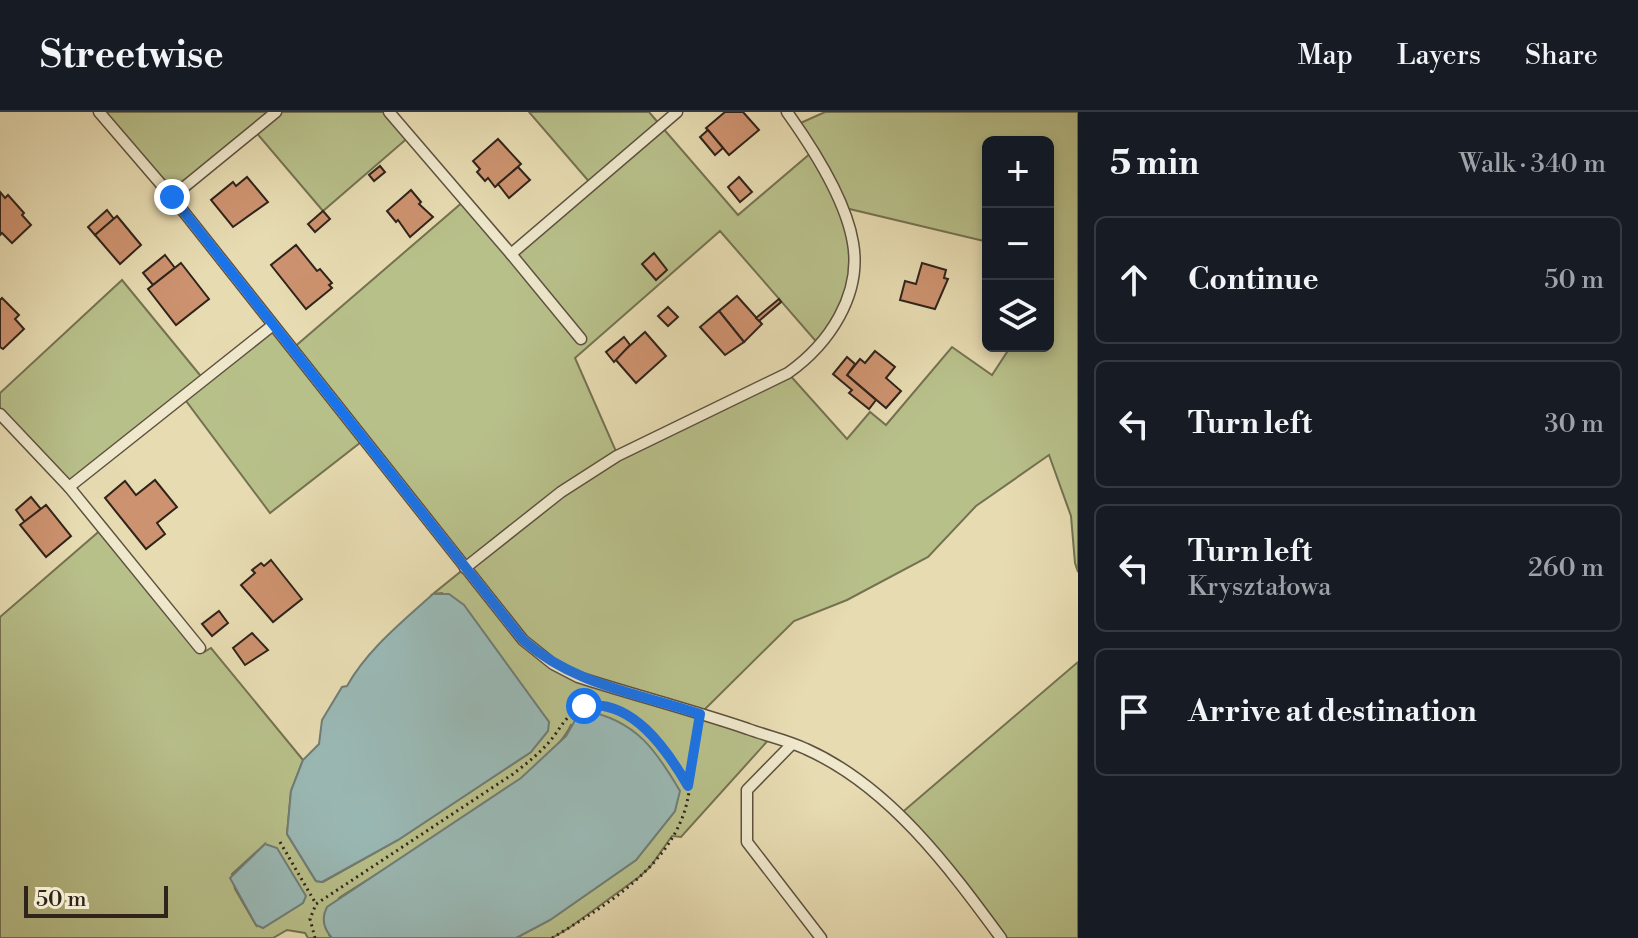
<!DOCTYPE html>
<html lang="en">
<head>
<meta charset="utf-8">
<style>
  body { margin:0; font-family:"Libre Bodoni",serif; background:#242831; color:#f1f3f6 }
  .controls { position:absolute; right:24px; top:24px; display:grid; overflow:hidden; border-radius:12px; box-shadow:0 4px 12px #0003 }
  .controls button { width:72px; height:72px; display:grid; place-items:center; padding:0; border:0; border-bottom:2px solid #363941; background:#171b24; color:#f1f3f6; font:40px sans-serif }
  .scale { position:absolute; left:24px; bottom:20px; width:144px; box-sizing:border-box; padding-left:8px; border:4px solid #30231a; border-top:0; font-size:22px; line-height:28px; white-space:nowrap; color:#30231a; -webkit-text-stroke:6px #efe8cc; paint-order:stroke }
  .stop { position:absolute; width:24px; height:24px; margin:-18px; border:6px solid #1a73e8; border-radius:50%; background:#fff }
  .stop.end { background:#1a73e8; border-color:#fff; box-shadow:0 2px 8px #0008 }
  .list { margin:0; padding:0; list-style:none }
  h2 { display:flex; justify-content:space-between; align-items:center; height:104px; margin:0; padding:0 32px; font-size:34px }
  h2 small { font-size:26px; font-weight:400; color:#9ea1a6 }
  .list li { display:grid; grid-template-columns:52px 1fr auto; gap:24px; align-items:center; box-sizing:border-box; height:128px; margin:0 16px 16px; padding:0 16px; border:2px solid #363941; border-radius:12px }
  .list b { display:block; font-size:30px; white-space:nowrap }
  .list p { margin:0; font-size:26px; white-space:nowrap; color:#9ea1a6 }
  .list em { font-size:26px; font-style:normal; color:#9ea1a6 }
  .icon { flex:none; width:44px; height:44px; fill:none; stroke:currentColor; stroke-width:2; stroke-linecap:round; stroke-linejoin:round }
  .map { position:relative; flex:none; width:1078px; height:826px; overflow:hidden }
  header { display:flex; align-items:center; gap:48px; box-sizing:border-box; height:112px; padding:0 40px; background:#171b24; border-bottom:2px solid #363941 }
  header strong { font-size:38px }
  nav { display:flex; gap:44px; margin-inline-start:auto; font-size:28px }
  main { display:flex }
  aside { flex:1; background:#171b24 }
  .map>svg:first-child { display:block }
  .green { fill:#b8c08a; stroke:#747252; stroke-width:2; fill-rule:evenodd }
  .water { fill:#9ab9b5; stroke:#707d77; stroke-width:2 }
  .building { fill:#cd926f; stroke:#30231a; stroke-width:2 }
  .lines { fill:none; stroke-linecap:round; stroke-linejoin:round }
  .service-casing { stroke:#5e5140; stroke-width:13 }
  .path { stroke:#30231a; stroke-width:3; stroke-dasharray:2 4; stroke-linecap:butt }
  .service { stroke:#efe8cc; stroke-width:10 }
  .route { stroke:#1a73e8; stroke-width:10 }
</style>
</head>
<body>
<header>
<strong>Streetwise</strong>
<nav><a>Map</a><a>Layers</a><a>Share</a></nav>
</header>
<main>
<div class="map">
<svg width="1078" height="826" viewBox="0 0 1078 826">
  <rect width="100%" height="100%" fill="#e7dbb1"/>
  <filter id="stains"><feTurbulence type="fractalNoise" baseFrequency=".0025" numOctaves="4"/><feColorMatrix values="0 0 0 0 .2 0 0 0 0 .09 0 0 0 0 .02 0 0 0 .5 -.17"/></filter>
  <radialGradient id="worn" r=".72"><stop offset=".6" stop-color="#630" stop-opacity="0"/><stop offset="1" stop-color="#630" stop-opacity=".3"/></radialGradient>
  <g class="green">
    <path d="M99,0h290l21,24 -87,75 -69,-81 -82,67z"/>
    <path d="M529,0h120l89,103 74,-63 -16,-27 29,-13h253v460l-3,-9 -4,-47 -22,-61 -73,51 -48,51 -81,43 -53,21 -93,92 71,23 -91,101 -9,-1 -22,31 -11,10 -70,51 -17,10h-36l34,-18 86,-60 39,-49 -104,-86c-25,54 -178,137 -232,173l-10,37 3,3h-24l-3,-5 -18,-3 -14,8h-273v-321l103,-89 101,124 7,-4 92,112 -12,31 -4,43 29,47 7,1 75,-42 133,-88 18,-30 -43,-57 -64,-72 -9,1 32,-26 -100,-129 -95,74 -87,-116 -114,90 -69,-73v-21l122,-113 82,100 69,-55 19,24 172,-148 47,52 81,-68zM988,30h60v117l5,3 -5,13v71h-37l-19,29 -40,-28 -66,78 -16,-13 -23,27 -59,-66 -170,83 -43,-98 145,-127 100,115 29,-54 5,-47 -13,-38 147,35zM265,732l-9,81 -21,-36 -3,-15z"/>
    <path d="M1078,550v276h-77l-102,-123z"/>
  </g>
  <g class="water">
    <path d="M433,482h16l15,11 85,117 -1,9 -17,21 -133,88 -76,42 -6,-1 -29,-47 4,-43 12,-31 16,-16 3,-24 20,-33 5,-1c20,-36 55,-64 86,-92z"/>
    <path d="M587,599c49,10 69,39 93,80l-5,20 -39,49 -86,60 -34,18h-184c-8,-9 -11,-20 -5,-31l194,-129 45,-42 11,-19z"/>
    <path d="M265,732l12,4 29,48 -3,7 -40,25 -7,-3 -26,-47z"/>
  </g>
  <g class="building">
    <path d="M725,0h18l16,18 -30,25 -23,-27z"/>
    <path d="M708,18l15,18 -8,7 -15,-18z"/>
    <path d="M498,27l23,25 -26,23 -7,-9 -3,3 -8,-9 3,-3 -7,-8z"/>
    <path d="M380,54l5,6 -11,9 -5,-6z"/>
    <path d="M518,55l12,13 -21,18 -11,-14z"/>
    <path d="M247,65l21,25 -35,25 -22,-27 22,-18 3,4z"/>
    <path d="M739,65l13,15 -12,10 -12,-15z"/>
    <path d="M411,78l10,12 -2,2 14,13 -23,20 -12,-17 -2,2 -9,-11z"/>
    <path d="M0,80l5,6 3,-3 16,18 -2,2 9,10 -19,18 -10,-10 -2,2z"/>
    <path d="M107,98l7,9 -19,16 -7,-8z"/>
    <path d="M323,99l7,8 -15,13 -7,-8z"/>
    <path d="M117,104l24,29 -21,19 -25,-29z"/>
    <path d="M296,133l21,26 3,-2 12,14 -3,2 3,3 -26,21 -35,-44z"/>
    <path d="M654,141l13,17 -11,10 -14,-16z"/>
    <path d="M165,143l10,13 -22,17 -10,-12z"/>
    <path d="M181,151l28,36 -33,26 -28,-36z"/>
    <path d="M922,151l24,7 -2,8 4,1 -13,30 -35,-9 5,-19 11,3z"/>
    <path d="M737,184l25,28 -18,18 -25,-31z"/>
    <path d="M2,186l17,17 -4,4 9,10 -21,20 -3,-2v-47z"/>
    <path d="M779,187l2,3 -22,19 -3,-3z"/>
    <path d="M668,195l10,10 -10,9 -10,-10z"/>
    <path d="M719,199l25,31 -19,13 -25,-28z"/>
    <path d="M645,220l21,24 -30,27 -21,-24z"/>
    <path d="M624,225l6,8 -16,17 -8,-10z"/>
    <path d="M875,239l20,16 -9,11 15,13 -15,17 -39,-33 13,-16 5,4z"/>
    <path d="M847,245l8,7 -8,11 29,25 -7,9 -20,-16 3,-3 -19,-16z"/>
    <path d="M155,368l22,27 -20,16 8,11 -19,15 -41,-51 20,-17 11,14z"/>
    <path d="M31,385l10,12 -16,13 -9,-12z"/>
    <path d="M46,393l25,31 -25,21 -26,-32z"/>
    <path d="M271,448l31,39 -29,23 -32,-37 14,-12 -3,-3 9,-7 3,3z"/>
    <path d="M219,499l9,12 -16,13 -10,-12z"/>
    <path d="M252,521l16,17 -23,15 -12,-17z"/>
  </g>
  <g class="lines">
    <defs>
      <g id="service">
        <path d="M99,0l73,85 351,443 30,24 25,13c56,18 114,33 170,52 19,7 39,11 58,20 83,37 142,117 195,189"/>
        <path d="M389,0l122,142 70,85"/>
        <path d="M172,85l104,-85"/>
        <path d="M511,142l166,-142"/>
        <path d="M0,302l69,73 131,161"/>
        <path d="M69,375l204,-162"/>
        <path d="M465,456l96,-76 56,-36 171,-83c41,-29 74,-78 65,-130 -7,-43 -41,-96 -66,-131"/>
        <path d="M792,632l-45,46v52l74,96"/>
      </g>
    </defs>
    <use href="#service" class="service-casing"/>
    <g class="path">
      <path d="M280,730l36,62"/>
      <path d="M315,826l-5,-19 6,-15 197,-130c13,-10 26,-20 37,-33 8,-9 14,-22 24,-29 43,-32 96,43 114,74"/>
      <path d="M552,826c50,-30 112,-67 132,-125 9,-27 7,-58 13,-86"/>
    </g>
    <use href="#service" class="service"/>
  </g>
  <g class="lines">
    <path class="route" d="M172,85l351,443c51,45 114,53 177,74l-12,72c-21,-36 -56,-88 -104,-80"/>
  </g>
  <rect width="100%" height="100%" filter="url(#stains)"/>
  <rect width="100%" height="100%" fill="url(#worn)"/>
</svg>
<div class="controls">
<button>+</button>
<button>−</button>
<button><svg class="icon" aria-label="layers" viewBox="0 0 24 24"><path d="M12 4l9 5-9 5-9-5zM3 14l9 5 9-5"/></svg></button>
</div>
<div class="scale">50 m</div>
<div class="stop" style="left:584px;top:594px"></div>
<div class="stop end" style="left:172px;top:85px"></div>
</div>
<aside>
<h2>5 min<small>Walk · 340 m</small></h2>
<ul class="list">
<li><svg class="icon" aria-label="ahead" viewBox="0 0 24 24"><path d="M12 20V5M6 11l6-6 6 6"/></svg><div><b>Continue</b></div><em>50 m</em></li>
<li><svg class="icon" aria-label="left" viewBox="0 0 24 24"><path d="M17 20v-9H6M10 6l-5 5 5 5"/></svg><div><b>Turn left</b></div><em>30 m</em></li>
<li><svg class="icon" aria-label="left" viewBox="0 0 24 24"><path d="M17 20v-9H6M10 6l-5 5 5 5"/></svg><div><b>Turn left</b><p>Kryształowa</p></div><em>260 m</em></li>
<li><svg class="icon" aria-label="arrive" viewBox="0 0 24 24"><path d="M6 21V4h12l-3 4 3 4H6"/></svg><div><b>Arrive at destination</b></div></li>
</ul>
</aside>
</main>
</body>
</html>
